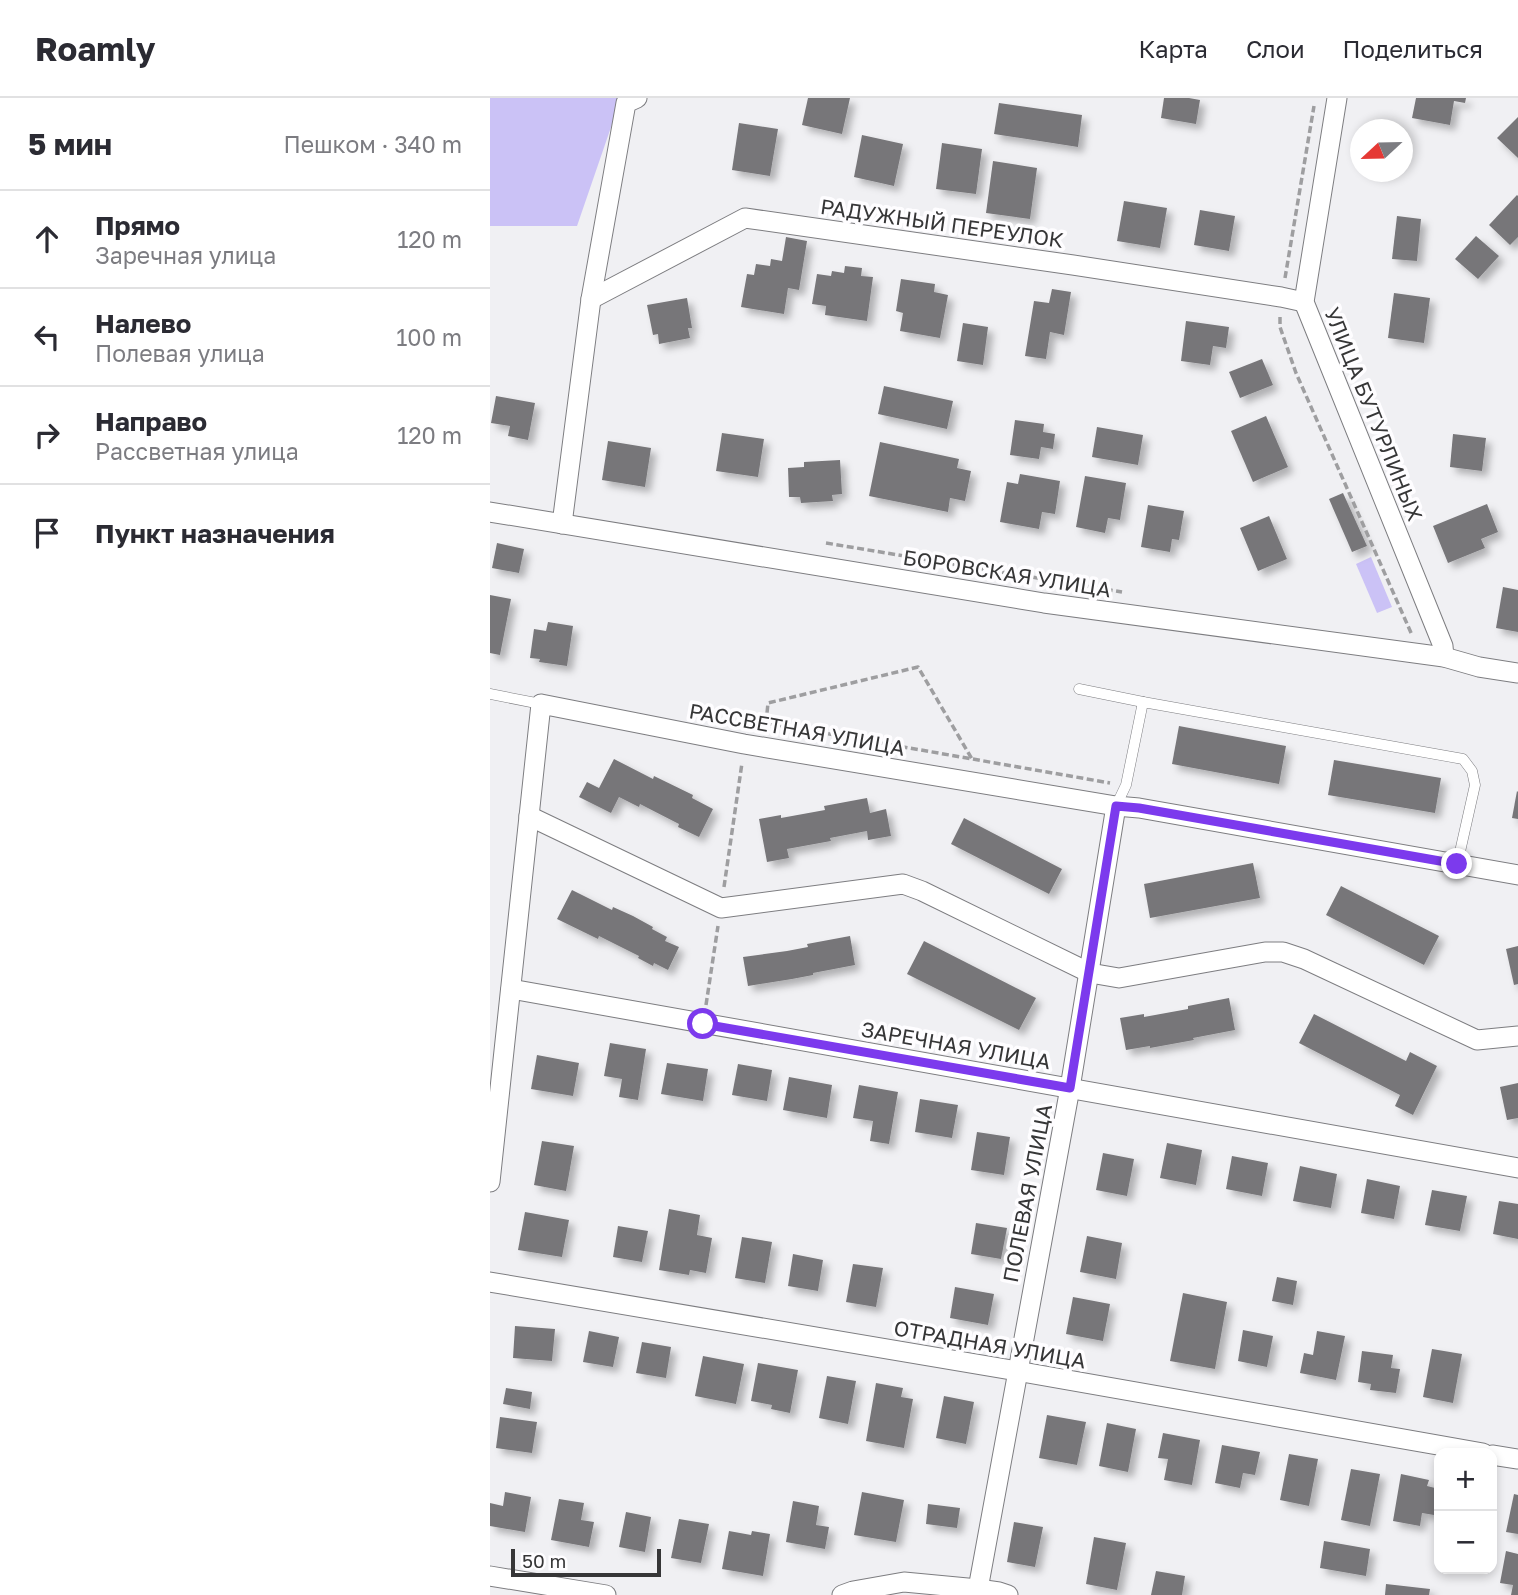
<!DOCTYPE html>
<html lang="ru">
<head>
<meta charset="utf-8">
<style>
  body { margin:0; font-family:"Golos Text",sans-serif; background:#f2f2f3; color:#2b2b33 }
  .controls { position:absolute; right:21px; bottom:21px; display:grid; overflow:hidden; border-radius:14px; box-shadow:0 4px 10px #0003 }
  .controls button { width:63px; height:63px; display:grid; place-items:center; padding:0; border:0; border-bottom:2px solid #e1e1e2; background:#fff; color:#2b2b33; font:35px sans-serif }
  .compass { position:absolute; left:860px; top:21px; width:63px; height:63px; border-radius:50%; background:#fff; box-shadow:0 4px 10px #0003; rotate:248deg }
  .scale { position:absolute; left:21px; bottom:18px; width:150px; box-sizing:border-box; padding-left:7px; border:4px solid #363637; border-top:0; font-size:19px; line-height:24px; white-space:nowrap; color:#363637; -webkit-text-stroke:5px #fefdff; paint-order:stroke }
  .stop { position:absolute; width:21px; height:21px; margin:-16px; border:5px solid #7c3aed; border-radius:50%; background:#fff }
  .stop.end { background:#7c3aed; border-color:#fff; box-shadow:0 2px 7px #0008 }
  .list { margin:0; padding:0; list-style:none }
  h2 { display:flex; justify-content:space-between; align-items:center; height:91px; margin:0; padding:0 28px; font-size:30px }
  h2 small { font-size:23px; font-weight:400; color:#7c7c81 }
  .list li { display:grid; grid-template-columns:46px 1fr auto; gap:21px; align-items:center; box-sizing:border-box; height:98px; padding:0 28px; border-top:2px solid #e1e1e2 }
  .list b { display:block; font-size:26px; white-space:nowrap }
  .list p { margin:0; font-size:23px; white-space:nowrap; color:#7c7c81 }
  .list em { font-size:23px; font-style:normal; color:#7c7c81 }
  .icon { flex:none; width:38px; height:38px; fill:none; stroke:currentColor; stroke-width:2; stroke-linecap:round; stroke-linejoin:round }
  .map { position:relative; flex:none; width:1028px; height:1497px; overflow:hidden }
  header { display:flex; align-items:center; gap:42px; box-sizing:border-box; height:98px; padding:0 35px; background:#fff; border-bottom:2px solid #e1e1e2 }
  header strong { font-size:33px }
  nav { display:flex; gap:38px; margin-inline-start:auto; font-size:24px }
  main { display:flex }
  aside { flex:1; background:#fff }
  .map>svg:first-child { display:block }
  .green { fill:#cbc2f6 }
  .building { fill:#777679; filter:url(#shadow) }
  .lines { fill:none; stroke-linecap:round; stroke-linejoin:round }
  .lane-casing { stroke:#7d7d80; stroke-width:11 }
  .street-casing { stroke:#7d7d80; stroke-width:21 }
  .path { stroke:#9e9ea0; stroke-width:3.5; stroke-dasharray:7 3.5; stroke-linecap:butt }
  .lane { stroke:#fff; stroke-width:10 }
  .street { stroke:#fff; stroke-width:19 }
  .route { stroke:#7c3aed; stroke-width:9 }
  .labels { text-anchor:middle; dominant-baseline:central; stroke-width:7; stroke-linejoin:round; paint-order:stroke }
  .street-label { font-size:21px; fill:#363637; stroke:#fefdff }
</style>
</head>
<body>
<header>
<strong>Roamly</strong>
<nav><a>Карта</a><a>Слои</a><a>Поделиться</a></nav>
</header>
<main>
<aside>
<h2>5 мин<small>Пешком · 340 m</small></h2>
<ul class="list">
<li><svg class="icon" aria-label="ahead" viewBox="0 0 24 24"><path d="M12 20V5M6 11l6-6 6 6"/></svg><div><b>Прямо</b><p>Заречная улица</p></div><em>120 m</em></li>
<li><svg class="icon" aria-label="left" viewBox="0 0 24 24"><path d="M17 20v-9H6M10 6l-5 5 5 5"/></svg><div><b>Налево</b><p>Полевая улица</p></div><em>100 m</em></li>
<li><svg class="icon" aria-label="right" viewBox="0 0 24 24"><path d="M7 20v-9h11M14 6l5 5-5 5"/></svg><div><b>Направо</b><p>Рассветная улица</p></div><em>120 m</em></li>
<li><svg class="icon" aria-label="arrive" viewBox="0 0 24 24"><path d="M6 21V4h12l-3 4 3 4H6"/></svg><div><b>Пункт назначения</b></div></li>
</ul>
</aside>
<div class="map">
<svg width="1028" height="1497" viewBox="0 0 1028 1497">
  <defs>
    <filter id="shadow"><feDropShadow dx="5.5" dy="5.5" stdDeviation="3.5" flood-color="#0004"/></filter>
  </defs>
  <rect width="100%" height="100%" fill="#f0f0f3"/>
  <g class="green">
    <path d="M0,0h131l-44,128h-87z"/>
    <path d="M881,459l21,50 -15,6 -21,-49z"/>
  </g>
  <g class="building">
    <path d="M318,0h42l-8,36 -40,-9z"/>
    <path d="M674,0h25l11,2 -4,24 -35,-6z"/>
    <path d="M926,0h50l-1,5 -11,-2 -4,24 -38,-7z"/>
    <path d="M509,5l83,12 -4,32 -84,-13z"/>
    <path d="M1028,19v41l-21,-20z"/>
    <path d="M249,25l39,6 -8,47 -38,-6z"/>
    <path d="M372,37l41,9 -9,42 -40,-9z"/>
    <path d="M452,45l40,6 -6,45 -40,-5z"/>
    <path d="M503,63l44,7 -7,51 -44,-6z"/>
    <path d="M1027,97l1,1v41l-8,8 -21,-20z"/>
    <path d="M634,103l43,7 -7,40 -43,-7z"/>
    <path d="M710,112l35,6 -6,35 -35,-6z"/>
    <path d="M907,118l24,3 -4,42 -25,-2z"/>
    <path d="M986,138l23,20 -21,23 -23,-20z"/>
    <path d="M296,139l21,4 -8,49 -11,-2 -4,26 -43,-7 6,-33 7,1 2,-11 14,2 1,-7 11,2z"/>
    <path d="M355,168l17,2 -1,8 12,1 -6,44 -42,-6 1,-9 -14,-2 5,-30 14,2 1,-5 12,2z"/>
    <path d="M411,181l34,5 -1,8 14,3 -8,43 -40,-7 3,-18 -7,-2z"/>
    <path d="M562,191l19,3 -7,43 -14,-3 -4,27 -21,-3 9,-55 15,2z"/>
    <path d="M904,195l36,5 -6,45 -36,-5z"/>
    <path d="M197,200l5,30h-4l2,10 -31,6 -1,-10 -5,1 -6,-30z"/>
    <path d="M696,223l43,6 -3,21 -13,-2 -3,19 -29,-4z"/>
    <path d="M473,225l25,4 -5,38 -26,-4z"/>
    <path d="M772,261l11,26 -33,13 -11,-26z"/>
    <path d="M394,288l69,15 -6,28 -69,-15z"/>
    <path d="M6,298l39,7 -7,37 -20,-4 2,-10 -19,-3z"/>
    <path d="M776,318l22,51 -35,15 -22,-51z"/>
    <path d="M525,322l29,4 -1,8 12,2 -2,15 -12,-2 -2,12 -29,-4z"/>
    <path d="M607,329l46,8 -5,30 -46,-8z"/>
    <path d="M232,335l42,6 -6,38 -42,-6z"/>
    <path d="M963,336l33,4 -4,33 -32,-4z"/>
    <path d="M118,343l43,7 -6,39 -43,-7z"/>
    <path d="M390,344l79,17 -2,9 14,3 -6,30 -15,-3 -2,14 -79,-16z"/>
    <path d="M350,362l2,34 -10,1 1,6 -32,2 -1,-6h-11l-1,-29 16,-1v-5z"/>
    <path d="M530,376l40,7 -5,33 -13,-2 -3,17 -39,-7 7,-40 11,2z"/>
    <path d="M595,378l41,7 -6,37 -12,-2 -3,15 -29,-6z"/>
    <path d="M853,395l24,53 -15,6 -23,-53z"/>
    <path d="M997,406l11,28 -17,7 4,9 -37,15 -15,-37z"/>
    <path d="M658,407l36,6 -5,29 -7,-1 -2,13 -29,-5z"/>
    <path d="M779,418l18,43 -29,12 -18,-43z"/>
    <path d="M7,445l27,6 -5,24 -27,-5z"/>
    <path d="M1013,489l15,3v42l-22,-4z"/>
    <path d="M0,497l21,4 -11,56 -10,-2z"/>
    <path d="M58,524l25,4 -6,40 -28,-4 1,-3 -10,-1 4,-29 12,2z"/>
    <path d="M689,628l107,20 -7,38 -107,-20z"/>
    <path d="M124,661l39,20 1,-3 39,19 -1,3 21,11 -14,28 -21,-10 1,-3 -39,-20 -1,3 -20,-10 -8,16 -32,-16 8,-15 12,6z"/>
    <path d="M844,662l107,18 -6,35 -107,-18z"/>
    <path d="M1027,693l1,1v27l-6,-1z"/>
    <path d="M377,700l3,15 16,-4 5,27 -23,4 -1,-9 -37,7 1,3 -44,8 2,9 -22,4 -8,-43 22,-4v3l44,-8 -1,-4z"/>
    <path d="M474,720l98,51 -13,25 -98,-50z"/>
    <path d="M763,765l7,35 -110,20 -6,-34z"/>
    <path d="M851,788l98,50 -15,29 -98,-50z"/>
    <path d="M82,792l40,20 1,-3 20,9 20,11 -1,2 15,8 -2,4 14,6 -11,23 -14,-7 -1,3 -15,-8 1,-2 -40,-20 -1,3 -41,-20z"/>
    <path d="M360,838l5,29 -42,8v2l-21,4 -44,7 -5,-29 44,-6 21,-4 -1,-3z"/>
    <path d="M434,843l112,57 -17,32 -112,-56z"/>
    <path d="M1028,848v38l-4,1 -8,-36z"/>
    <path d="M739,900l6,32 -42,8 1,2 -44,8v-2l-24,4 -6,-32 24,-4v3l44,-8v-3z"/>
    <path d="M824,916l92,47 4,-9 27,14 -24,49 -18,-9 5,-11 -101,-52z"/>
    <path d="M120,945l36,6 -8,51 -19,-3 3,-18 -18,-3z"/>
    <path d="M47,957l42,8 -6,33 -42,-7z"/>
    <path d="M177,965l41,6 -5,32 -42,-7z"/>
    <path d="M248,966l34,6 -5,31 -35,-6z"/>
    <path d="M299,979l43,8 -5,33 -44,-8z"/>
    <path d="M1028,985v35l-11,2 -7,-33z"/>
    <path d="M369,987l39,7 -9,52 -19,-3 3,-20 -20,-3z"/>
    <path d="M430,1001l38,6 -6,33 -37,-6z"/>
    <path d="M487,1034l33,5 -6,38 -33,-5z"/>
    <path d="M52,1043l32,5 -8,45 -32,-6z"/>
    <path d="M677,1045l35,7 -6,35 -36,-7z"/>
    <path d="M613,1055l31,6 -7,37 -31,-6z"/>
    <path d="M742,1058l36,7 -6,33 -36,-7z"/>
    <path d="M810,1068l37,8 -6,34 -38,-7z"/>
    <path d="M877,1081l33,7 -6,33 -33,-6z"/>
    <path d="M942,1092l35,6 -7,35 -35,-6z"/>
    <path d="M1009,1103l19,3v35l-25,-5z"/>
    <path d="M179,1111l31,6 -3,20 15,3 -6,35 -16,-3 -1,5 -30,-5z"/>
    <path d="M35,1114l44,8 -7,37 -44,-7z"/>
    <path d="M486,1125l31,5 -6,31 -30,-5z"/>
    <path d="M128,1128l30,5 -6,31 -29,-5z"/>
    <path d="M597,1138l35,7 -6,36 -36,-7z"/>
    <path d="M252,1139l30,5 -7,41 -30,-5z"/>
    <path d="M303,1156l30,6 -5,31 -30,-5z"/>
    <path d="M363,1166l30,4 -7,39 -30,-5z"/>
    <path d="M787,1179l20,4 -4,24 -21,-4z"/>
    <path d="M465,1189l39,7 -6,31 -38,-7z"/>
    <path d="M693,1195l44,9 -12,67 -45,-8z"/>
    <path d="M583,1199l37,7 -7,37 -37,-7z"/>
    <path d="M25,1228l40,3 -3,32 -39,-3z"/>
    <path d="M753,1232l30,6 -6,31 -29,-6z"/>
    <path d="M99,1233l30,6 -6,30 -30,-5z"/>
    <path d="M827,1233l28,5 -9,44 -36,-7 4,-20 9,2z"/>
    <path d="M152,1244l29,5 -5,31 -30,-5z"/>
    <path d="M942,1251l30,5 -9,49 -30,-6z"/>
    <path d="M872,1253l31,4 -2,13 9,1 -4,24 -26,-3 1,-6 -13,-2z"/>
    <path d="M213,1258l41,8 -8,40 -41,-8z"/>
    <path d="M268,1265l40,7 -8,43 -19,-4 1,-4 -21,-4z"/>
    <path d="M337,1278l29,5 -8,43 -29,-6z"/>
    <path d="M386,1285l27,5 -2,9 12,2 -9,49 -38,-7z"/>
    <path d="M16,1290l26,4 -2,17 -27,-5z"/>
    <path d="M454,1298l30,6 -8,42 -30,-6z"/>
    <path d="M557,1317l39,7 -9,43 -38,-7z"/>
    <path d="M10,1319l37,5 -5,31 -36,-5z"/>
    <path d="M617,1325l29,6 -8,43 -29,-6z"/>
    <path d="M673,1335l37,7 -8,45 -28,-5 4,-21 -10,-1z"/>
    <path d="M732,1347l38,7 -5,23 -12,-2 -3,15 -25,-5z"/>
    <path d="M799,1356l29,5 -9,47 -29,-6z"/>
    <path d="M861,1371l29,5 -10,52 -29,-6z"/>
    <path d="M911,1376l28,6 -2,6 12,3 -5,26 -12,-2 -2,13 -27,-5z"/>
    <path d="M15,1394l26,5 -6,35 -35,-6v-23l13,3z"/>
    <path d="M372,1394l42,8 -8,42 -42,-7z"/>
    <path d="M1024,1396l4,1v39l-12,-2z"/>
    <path d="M69,1401l25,4 -3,17 13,2 -5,25 -38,-7z"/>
    <path d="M303,1403l26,5 -3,19 13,2 -4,22 -39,-7z"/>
    <path d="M438,1406l32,4 -3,20 -31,-4z"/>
    <path d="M136,1414l25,5 -6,35 -26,-5z"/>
    <path d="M189,1421l30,5 -8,39 -30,-5z"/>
    <path d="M524,1424l29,5 -8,40 -28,-5z"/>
    <path d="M239,1433l22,4 1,-4 18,3 -7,42 -41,-7z"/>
    <path d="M604,1439l32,6 -9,47 -31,-6z"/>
    <path d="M834,1443l46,8 -4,27 -46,-8z"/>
    <path d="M1016,1453l12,3v41h-7l2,-10 -13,-2z"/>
    <path d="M666,1473l29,5 -3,19h-31z"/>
    <path d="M896,1486l44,5 -1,6h-44z"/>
  </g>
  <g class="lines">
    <defs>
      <g id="lane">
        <path d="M589,591l64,13"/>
        <path d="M0,596l51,10"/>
        <path d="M626,708l10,-21 17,-83 320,57 9,12 3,14 -18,80"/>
      </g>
      <g id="street">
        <path d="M847,0l-33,204 139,344 1,11"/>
        <path d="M101,201l154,-81 328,47 208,32 23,5"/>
        <path d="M0,414l554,91 400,54 35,10 39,6"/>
        <path d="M72,426l29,-225 35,-196 11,-5"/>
        <path d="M39,718l192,92 182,-24 19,7 168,82 29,5 146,-26h18l21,7 173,81 41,-4"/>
        <path d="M21,891l1007,179"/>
        <path d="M0,1084l51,-478 203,40 372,62 23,2 379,67"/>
        <path d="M0,1184l527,89 466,82"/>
        <path d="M1002,1357l26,4"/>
        <path d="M0,1478l116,19"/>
        <path d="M488,1491l92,-501 46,-282"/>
        <path d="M352,1497l11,-4 51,-9 74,7 21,3 9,3"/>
      </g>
    </defs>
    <use href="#lane" class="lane-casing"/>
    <use href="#street" class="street-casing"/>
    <g class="path">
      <path d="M795,180l29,-172"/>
      <path d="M790,219v10l16,46 116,262"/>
      <path d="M336,445l296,49"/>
      <path d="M276,625l2,-20 150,-36 54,92"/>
      <path d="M266,628l10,-3 344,60"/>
      <path d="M234,789l18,-124"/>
      <path d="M216,907l12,-79"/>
    </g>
    <use href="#lane" class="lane"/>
    <use href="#street" class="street"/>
  </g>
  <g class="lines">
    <path class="route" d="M213,926l367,64 46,-282 23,2 318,56"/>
  </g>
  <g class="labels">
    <g class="street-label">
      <text transform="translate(452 125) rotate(8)">РАДУЖНЫЙ ПЕРЕУЛОК</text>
      <text transform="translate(884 316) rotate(68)">УЛИЦА БУТУРЛИНЫХ</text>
      <text transform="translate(517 475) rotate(9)">БОРОВСКАЯ УЛИЦА</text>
      <text transform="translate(307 631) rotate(10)">РАССВЕТНАЯ УЛИЦА</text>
      <text transform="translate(466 947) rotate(10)">ЗАРЕЧНАЯ УЛИЦА</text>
      <text transform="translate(537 1095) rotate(-79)">ПОЛЕВАЯ УЛИЦА</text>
      <text transform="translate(500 1246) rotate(10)">ОТРАДНАЯ УЛИЦА</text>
    </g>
  </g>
</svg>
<div class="controls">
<button>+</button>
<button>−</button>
</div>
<svg class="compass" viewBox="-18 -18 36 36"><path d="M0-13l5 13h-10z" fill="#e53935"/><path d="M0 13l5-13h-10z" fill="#7c7c81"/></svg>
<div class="scale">50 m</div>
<div class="stop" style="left:213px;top:926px"></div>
<div class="stop end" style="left:967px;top:766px"></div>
</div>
</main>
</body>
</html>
